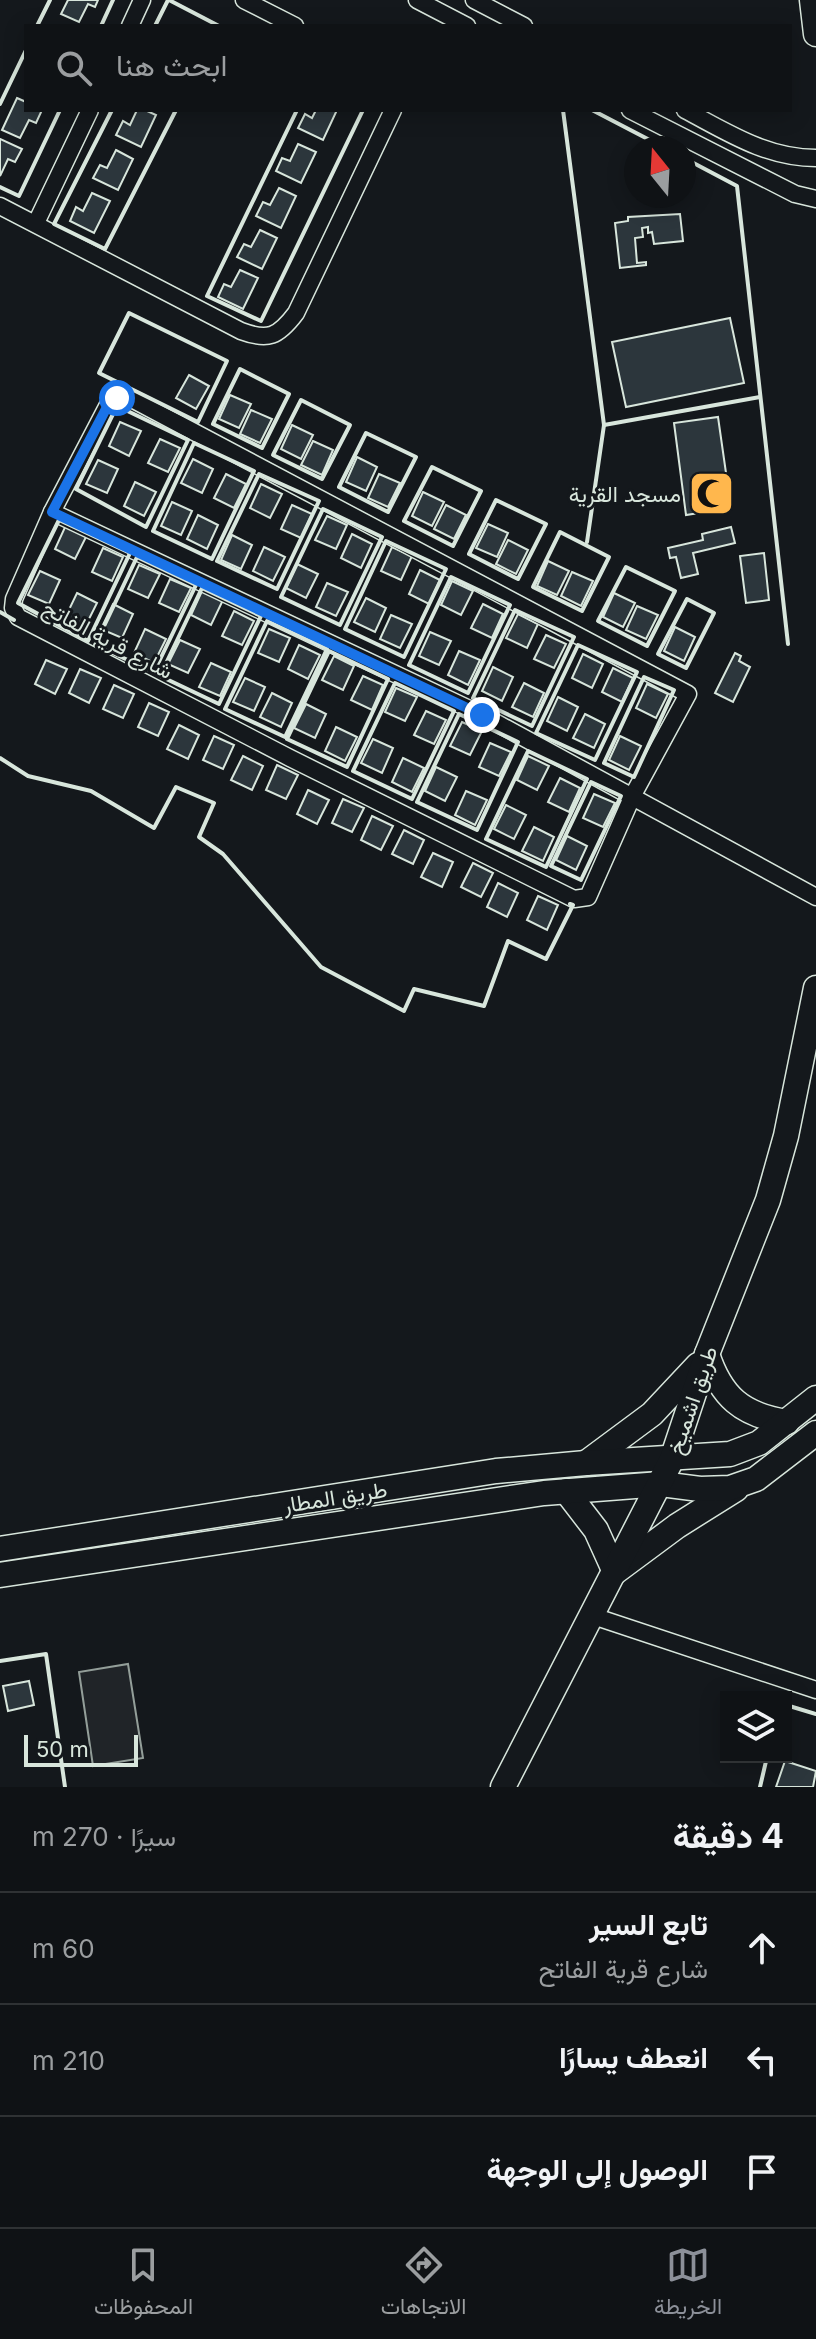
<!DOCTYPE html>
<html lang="ar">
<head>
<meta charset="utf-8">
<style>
  body { margin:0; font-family:Inter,Vazirmatn,sans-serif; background:#1d2022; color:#f1f3f6; direction:rtl }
  .controls { position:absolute; right:24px; bottom:24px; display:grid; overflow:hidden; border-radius:0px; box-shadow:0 4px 20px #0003 }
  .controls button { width:72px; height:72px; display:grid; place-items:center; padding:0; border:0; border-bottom:2px solid #2f3234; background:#0f1215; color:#f1f3f6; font:40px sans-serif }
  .compass { position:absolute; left:624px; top:136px; width:72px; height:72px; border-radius:50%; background:#0f1215; box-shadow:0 4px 20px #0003; rotate:342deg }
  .scale { position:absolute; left:24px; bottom:20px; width:114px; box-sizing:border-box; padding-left:8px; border:4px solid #d8e6dc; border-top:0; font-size:22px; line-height:28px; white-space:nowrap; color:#d8e6dc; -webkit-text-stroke:6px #14181c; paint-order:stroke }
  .stop { position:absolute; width:24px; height:24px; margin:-18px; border:6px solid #1a73e8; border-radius:50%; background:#fff }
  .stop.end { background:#1a73e8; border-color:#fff; box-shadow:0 2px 8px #0008 }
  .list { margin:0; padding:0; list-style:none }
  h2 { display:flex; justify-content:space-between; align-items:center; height:104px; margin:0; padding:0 32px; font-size:34px }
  h2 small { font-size:26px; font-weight:400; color:#9b9ea0 }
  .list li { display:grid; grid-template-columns:52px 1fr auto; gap:24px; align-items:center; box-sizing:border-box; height:112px; padding:0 32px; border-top:2px solid #2f3234 }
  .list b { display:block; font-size:30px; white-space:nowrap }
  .list p { margin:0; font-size:26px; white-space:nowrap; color:#9b9ea0 }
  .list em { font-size:26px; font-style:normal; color:#9b9ea0 }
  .icon { flex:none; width:44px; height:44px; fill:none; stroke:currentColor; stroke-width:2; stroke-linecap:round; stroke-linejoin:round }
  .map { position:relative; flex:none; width:816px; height:1787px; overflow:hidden; direction:ltr }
  .search { position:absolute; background:#0f1215; box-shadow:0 4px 20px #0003; left:24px; right:24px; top:24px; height:88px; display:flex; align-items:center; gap:20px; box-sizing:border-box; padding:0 28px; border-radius:0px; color:#9b9ea0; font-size:30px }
  .sheet { height:440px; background:#0f1215 }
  nav { display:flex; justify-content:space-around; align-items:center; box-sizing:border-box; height:112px; border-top:2px solid #2f3234; background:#0f1215; font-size:22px; color:#9b9ea0 }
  nav a { display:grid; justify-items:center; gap:4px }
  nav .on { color:#8c9099 }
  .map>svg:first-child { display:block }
  .green { fill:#202428; stroke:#939e99; stroke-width:2 }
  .building { fill:#2c363c; stroke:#d8e6dc; stroke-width:2 }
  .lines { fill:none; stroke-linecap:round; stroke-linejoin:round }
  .minor-casing { stroke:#d8e6dc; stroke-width:19 }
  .highway-casing { stroke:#d8e6dc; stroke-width:27 }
  .minor { stroke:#14181c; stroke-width:16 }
  .highway { stroke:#14181c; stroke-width:24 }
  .wall { stroke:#d8e6dc; stroke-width:4 }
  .route { stroke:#1a73e8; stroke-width:10 }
  .labels { text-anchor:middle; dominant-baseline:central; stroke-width:6; stroke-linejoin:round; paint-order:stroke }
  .poi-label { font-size:22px; fill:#d8e6dc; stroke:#14181c; text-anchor:end }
  .street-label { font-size:22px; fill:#d8e6dc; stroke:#14181c }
</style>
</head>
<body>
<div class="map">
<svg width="816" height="1787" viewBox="0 0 816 1787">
  <rect width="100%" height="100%" fill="#14181c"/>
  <path class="green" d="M128,1664l15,94 -50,8 -14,-94z"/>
  <g class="building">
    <path d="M68,0h30l-3,7 -7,-3 -9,18 -18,-8z"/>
    <path d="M17,98l9,4v8h16l-6,13 -7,-3 -9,18 -18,-8z"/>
    <path d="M137,110h8l11,5 -15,32 -25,-12 7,-14 7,4z"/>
    <path d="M316,110h21l-14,30 -25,-12 7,-14 7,4z"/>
    <path d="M0,139l22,10 -7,13 -7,-3 -8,17z"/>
    <path d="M298,144l18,8 -15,31 -25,-12 6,-13 8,3z"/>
    <path d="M116,150l17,9 -15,31 -25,-12 7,-13 7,3z"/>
    <path d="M279,188l17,8 -15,32 -25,-12 7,-14 7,3z"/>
    <path d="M92,193l18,8 -16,32 -24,-12 6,-14 7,4z"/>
    <path d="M680,214l3,27 -29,3 -2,-12 -4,1v-6l-6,1 1,9 -8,1 2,25 9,-1v3l-26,3 -5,-45 13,-2v-4z"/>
    <path d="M260,230l17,8 -15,31 -25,-12 7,-13 7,3z"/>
    <path d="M240,270l18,8 -15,31 -25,-12 6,-13 7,3z"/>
    <path d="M730,318l14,65 -118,24 -14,-65z"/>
    <path d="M189,375l20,11 -13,23 -20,-11z"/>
    <path d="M230,395l21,9 -12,24 -20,-9z"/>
    <path d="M251,410l21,9 -12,24 -20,-9z"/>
    <path d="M718,417l13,91 -45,7 -12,-92z"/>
    <path d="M120,422l21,9 -12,25 -20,-10z"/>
    <path d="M292,425l21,10 -12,24 -20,-10z"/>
    <path d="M160,439l20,9 -12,24 -20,-9z"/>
    <path d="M313,441l20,9 -11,25 -21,-10z"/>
    <path d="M357,457l20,10 -11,24 -20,-9z"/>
    <path d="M193,459l20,10 -11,24 -21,-10z"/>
    <path d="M98,460l20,9 -11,24 -21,-9z"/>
    <path d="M226,474l20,10 -12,24 -20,-10z"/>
    <path d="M379,474l21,9 -12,24 -20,-9z"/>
    <path d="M135,482l21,10 -12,24 -20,-10z"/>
    <path d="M261,484l21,10 -12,24 -20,-10z"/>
    <path d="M423,492l21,10 -12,24 -20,-10z"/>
    <path d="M172,502l20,9 -11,24 -20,-9z"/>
    <path d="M292,505l20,9 -11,24 -20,-9z"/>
    <path d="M446,505l20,10 -12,24 -20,-10z"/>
    <path d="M198,515l20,10 -11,24 -20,-10z"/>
    <path d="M327,516l20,9 -11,24 -21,-9z"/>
    <path d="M488,524l20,9 -11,24 -21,-9z"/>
    <path d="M66,525l21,10 -12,24 -20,-10z"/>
    <path d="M731,527l4,16 -42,10 5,21 -17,4 -5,-21 -6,1 -2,-10 35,-8 -1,-6z"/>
    <path d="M352,534l20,10 -11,24 -20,-10z"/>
    <path d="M232,535l20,10 -11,24 -20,-9z"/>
    <path d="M508,540l20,10 -12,24 -20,-10z"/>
    <path d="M264,547l21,10 -12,24 -20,-10z"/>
    <path d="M392,547l20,9 -11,24 -20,-9z"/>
    <path d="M103,548l20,9 -11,24 -20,-9z"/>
    <path d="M764,553l5,47 -23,3 -6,-47z"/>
    <path d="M548,561l21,10 -12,24 -20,-9z"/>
    <path d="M297,564l21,10 -12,24 -20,-10z"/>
    <path d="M139,565l21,9 -12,24 -20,-9z"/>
    <path d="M420,570l20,10 -11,24 -20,-10z"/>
    <path d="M40,571l20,9 -11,24 -21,-9z"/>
    <path d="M572,572l21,9 -12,25 -20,-10z"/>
    <path d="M170,579l21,9 -12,24 -20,-9z"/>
    <path d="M452,581l21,10 -12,24 -20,-10z"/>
    <path d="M327,583l21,9 -12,24 -20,-9z"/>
    <path d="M202,591l21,9 -12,25 -20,-10z"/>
    <path d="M77,593l20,10 -12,24 -20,-9z"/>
    <path d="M614,593l21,10 -12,24 -20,-10z"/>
    <path d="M366,598l20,10 -11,24 -21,-10z"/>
    <path d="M113,604l20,10 -11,24 -21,-9z"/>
    <path d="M483,604l20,10 -11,24 -21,-10z"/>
    <path d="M637,606l21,9 -12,24 -20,-9z"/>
    <path d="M234,611l20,10 -12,24 -20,-9z"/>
    <path d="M518,614l20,10 -11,24 -21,-10z"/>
    <path d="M391,615l21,9 -12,24 -20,-9z"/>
    <path d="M675,627l20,10 -11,24 -20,-10z"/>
    <path d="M145,629l21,10 -12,24 -20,-10z"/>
    <path d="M269,629l21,9 -11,24 -21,-9z"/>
    <path d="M430,632l21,9 -12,24 -20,-9z"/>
    <path d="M546,635l20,9 -12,24 -20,-9z"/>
    <path d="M180,640l20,9 -12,24 -20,-9z"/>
    <path d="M299,645l21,10 -12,24 -20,-10z"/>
    <path d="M459,651l21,9 -12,25 -20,-10z"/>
    <path d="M735,653l6,3 -2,5 11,6 -17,35 -18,-9z"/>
    <path d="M583,654l20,10 -11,24 -20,-10z"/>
    <path d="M334,656l20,10 -11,24 -21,-10z"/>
    <path d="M46,660l21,9 -12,25 -20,-10z"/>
    <path d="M211,663l20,9 -11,24 -21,-9z"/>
    <path d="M493,667l20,10 -11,24 -20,-10z"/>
    <path d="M613,668l20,10 -11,24 -20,-10z"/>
    <path d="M80,669l21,9 -12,25 -20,-10z"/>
    <path d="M363,676l20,9 -11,25 -21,-10z"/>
    <path d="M245,678l20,9 -11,24 -21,-9z"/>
    <path d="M524,683l20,10 -11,24 -21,-10z"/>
    <path d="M647,684l21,10 -12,24 -20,-10z"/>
    <path d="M114,685l20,9 -11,24 -20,-9z"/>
    <path d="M396,688l21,9 -12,24 -20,-9z"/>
    <path d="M272,693l20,10 -11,24 -21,-10z"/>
    <path d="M558,697l20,10 -11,24 -20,-10z"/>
    <path d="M149,703l20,9 -11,24 -20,-9z"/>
    <path d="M306,704l20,10 -11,24 -21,-10z"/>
    <path d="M426,711l20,9 -12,24 -20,-9z"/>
    <path d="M585,714l20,10 -11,24 -21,-10z"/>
    <path d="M462,722l20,9 -12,24 -20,-9z"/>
    <path d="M179,725l20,10 -11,24 -21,-10z"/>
    <path d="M336,727l21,10 -12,24 -20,-10z"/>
    <path d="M214,736l20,9 -11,24 -20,-9z"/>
    <path d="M620,736l21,10 -12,24 -20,-10z"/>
    <path d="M373,739l20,9 -11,25 -21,-10z"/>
    <path d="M490,743l21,9 -12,24 -20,-9z"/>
    <path d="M243,756l20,10 -11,24 -21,-10z"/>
    <path d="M528,756l21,10 -12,24 -20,-10z"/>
    <path d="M403,758l21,10 -12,24 -20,-10z"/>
    <path d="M277,765l21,10 -12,24 -20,-9z"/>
    <path d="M436,767l21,10 -12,24 -20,-10z"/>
    <path d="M560,778l20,10 -11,24 -21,-10z"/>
    <path d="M308,790l21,10 -12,24 -20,-10z"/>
    <path d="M466,791l21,9 -12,25 -20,-10z"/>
    <path d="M594,794l21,9 -12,24 -20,-9z"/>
    <path d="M343,799l21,9 -12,24 -20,-9z"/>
    <path d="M506,805l20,10 -12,24 -20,-10z"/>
    <path d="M372,816l21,10 -12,24 -20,-10z"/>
    <path d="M534,827l20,10 -11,24 -21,-10z"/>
    <path d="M404,830l20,10 -11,24 -21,-10z"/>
    <path d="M567,836l20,10 -11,24 -20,-10z"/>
    <path d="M433,853l20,9 -11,25 -21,-10z"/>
    <path d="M473,863l20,10 -12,24 -20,-10z"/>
    <path d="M498,883l20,10 -11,24 -20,-10z"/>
    <path d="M538,896l20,9 -11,25 -20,-10z"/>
    <path d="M29,1681l5,24 -26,6 -5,-25z"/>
    <path d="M785,1761l31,10 -3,16h-37z"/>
  </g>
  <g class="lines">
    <defs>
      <g id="minor">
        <path d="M244,0l51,26"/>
        <path d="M417,0l50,26"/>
        <path d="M474,0l50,26"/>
        <path d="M130,26l12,-26"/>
        <path d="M630,110l165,84 21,5"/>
        <path d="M685,110c42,22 81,48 131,48"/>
        <path d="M0,206l241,125c27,10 37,6 55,-18l97,-203"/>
        <path d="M36,223l54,-113"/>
        <path d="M117,398h13l558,296 -55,101 -45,102 -14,2 -284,-141 -272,-141 -5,-9 1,-9 38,-87 56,-107z"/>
        <path d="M52,512l430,203 334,182"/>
        <path d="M593,1616l223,74"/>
      </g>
      <g id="highway">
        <path d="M812,0l4,34"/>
        <path d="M707,1354c14,43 35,61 80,68"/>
        <path d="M586,1463l66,-49 46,-49"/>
        <path d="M566,1491l30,39 19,42 62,-46 59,-37"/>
        <path d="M0,1549l496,-78 90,-8 144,-9 29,-11 57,-45"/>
        <path d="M0,1575l544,-82 117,-9 39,5 30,-1 26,-9 60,-46"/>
        <path d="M503,1787l169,-328 35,-105 61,-154 18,-64 30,-148"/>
      </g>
    </defs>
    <use href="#minor" class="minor-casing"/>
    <use href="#highway" class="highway-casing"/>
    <use href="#minor" class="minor"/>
    <use href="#highway" class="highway"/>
    <g class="wall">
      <path d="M169,0l50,26"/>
      <path d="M37,26l13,-26"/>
      <path d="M101,26l12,-26"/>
      <path d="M155,26l13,-26"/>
      <path d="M0,104l26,-54"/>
      <path d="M112,110l-58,114 51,25 71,-139"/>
      <path d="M297,110l-90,186 54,25 102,-211"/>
      <path d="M563,110l41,315 -17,117"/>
      <path d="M592,110l73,38"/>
      <path d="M684,158l53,28 51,458"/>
      <path d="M0,187l19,9 41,-86"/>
      <path d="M129,313l98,48 -29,61 -99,-49z"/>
      <path d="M240,369l49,25 -27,54 -49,-24z"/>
      <path d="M301,400l49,25 -28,54 -49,-24z"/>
      <path d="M117,406l71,34 -42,87 -70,-38z"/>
      <path d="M604,425l156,-28"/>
      <path d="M366,433l50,24 -28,55 -49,-25z"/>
      <path d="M194,443l60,28 -42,88 -59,-28z"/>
      <path d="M432,467l49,24 -28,55 -49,-25z"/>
      <path d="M259,474l60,27 -42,88 -60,-28z"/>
      <path d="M496,500l50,24 -28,55 -49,-25z"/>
      <path d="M323,509l59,28 -42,88 -59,-28z"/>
      <path d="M59,520l71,33 -42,88 -70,-38z"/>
      <path d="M560,532l49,25 -27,54 -49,-24z"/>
      <path d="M386,541l60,28 -42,88 -59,-28z"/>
      <path d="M137,557l59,28 -42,87 -59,-27z"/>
      <path d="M626,567l49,24 -28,55 -49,-25z"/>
      <path d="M451,577l59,28 -42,88 -59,-28z"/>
      <path d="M202,588l59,28 -42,88 -59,-28z"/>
      <path d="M687,599l27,14 -28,55 -28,-14z"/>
      <path d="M515,610l59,27 -42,89 -59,-28z"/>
      <path d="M0,612l14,8"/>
      <path d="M267,621l60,28 -42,88 -60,-28z"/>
      <path d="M578,645l59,27 -42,88 -59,-27z"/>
      <path d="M329,651l59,28 -41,88 -60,-28z"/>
      <path d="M644,677l30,13 -40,87 -30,-14z"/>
      <path d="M395,683l59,28 -42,88 -59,-28z"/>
      <path d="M459,714l59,28 -41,88 -60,-28z"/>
      <path d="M528,751l59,28 -41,88 -60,-28z"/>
      <path d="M0,758l28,18 63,15 63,37 22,-41 38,16 -15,34 24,17 98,113 83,44 10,-22 70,17 24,-65 38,18 27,-54 -3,-1"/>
      <path d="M591,782l30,14 -40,84 -30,-14z"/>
      <path d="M0,1661l46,-7 19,133"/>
      <path d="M786,1705l30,9"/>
      <path d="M760,1787l7,-30"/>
    </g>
  </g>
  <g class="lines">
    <path class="route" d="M117,398l-9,7 -56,107 430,203"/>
  </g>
  <defs>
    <symbol id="mosque-square" viewBox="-11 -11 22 22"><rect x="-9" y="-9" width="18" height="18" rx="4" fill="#ffb74d" stroke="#14181c"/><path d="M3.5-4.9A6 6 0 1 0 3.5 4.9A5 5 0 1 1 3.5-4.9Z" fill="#111"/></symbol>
  </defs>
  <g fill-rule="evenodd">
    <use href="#mosque-square" x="686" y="468" width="51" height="51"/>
  </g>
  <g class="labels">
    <g class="poi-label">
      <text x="681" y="494">مسجد القرية</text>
    </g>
    <g class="street-label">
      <text transform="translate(108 639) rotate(28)">شارع قرية الفاتح</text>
      <text transform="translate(692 1400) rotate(-71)">طريق اشميخ</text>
      <text transform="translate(335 1497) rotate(-9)">طريق المطار</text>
    </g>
  </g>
</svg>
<div class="controls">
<button><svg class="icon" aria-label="layers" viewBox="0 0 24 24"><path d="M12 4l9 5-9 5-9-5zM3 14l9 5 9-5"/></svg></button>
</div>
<svg class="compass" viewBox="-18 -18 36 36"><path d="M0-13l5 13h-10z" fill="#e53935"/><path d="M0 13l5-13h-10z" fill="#9b9ea0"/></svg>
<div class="scale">50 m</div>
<div class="stop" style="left:117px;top:398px"></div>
<div class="stop end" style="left:482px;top:715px"></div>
<div class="search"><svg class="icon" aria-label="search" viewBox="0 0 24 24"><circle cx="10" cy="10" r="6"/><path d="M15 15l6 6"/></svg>ابحث هنا</div>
</div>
<section class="sheet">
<h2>4 دقيقة<small>سيرًا · 270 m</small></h2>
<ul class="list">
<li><svg class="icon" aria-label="ahead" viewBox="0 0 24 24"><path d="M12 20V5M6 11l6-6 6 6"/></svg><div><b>تابع السير</b><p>شارع قرية الفاتح</p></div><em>60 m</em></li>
<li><svg class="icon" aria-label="left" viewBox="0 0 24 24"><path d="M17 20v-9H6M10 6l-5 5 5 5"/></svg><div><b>انعطف يسارًا</b></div><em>210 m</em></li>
<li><svg class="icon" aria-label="arrive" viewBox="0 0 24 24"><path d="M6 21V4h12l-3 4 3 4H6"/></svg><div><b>الوصول إلى الوجهة</b></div></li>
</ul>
</section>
<nav>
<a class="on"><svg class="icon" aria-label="map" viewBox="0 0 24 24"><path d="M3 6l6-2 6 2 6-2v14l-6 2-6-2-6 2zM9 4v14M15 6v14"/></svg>الخريطة</a>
<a><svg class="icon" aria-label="directions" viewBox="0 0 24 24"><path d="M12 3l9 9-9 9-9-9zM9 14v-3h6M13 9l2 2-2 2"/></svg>الاتجاهات</a>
<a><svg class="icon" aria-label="saved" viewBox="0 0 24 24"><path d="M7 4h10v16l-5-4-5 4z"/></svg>المحفوظات</a>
</nav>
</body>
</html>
